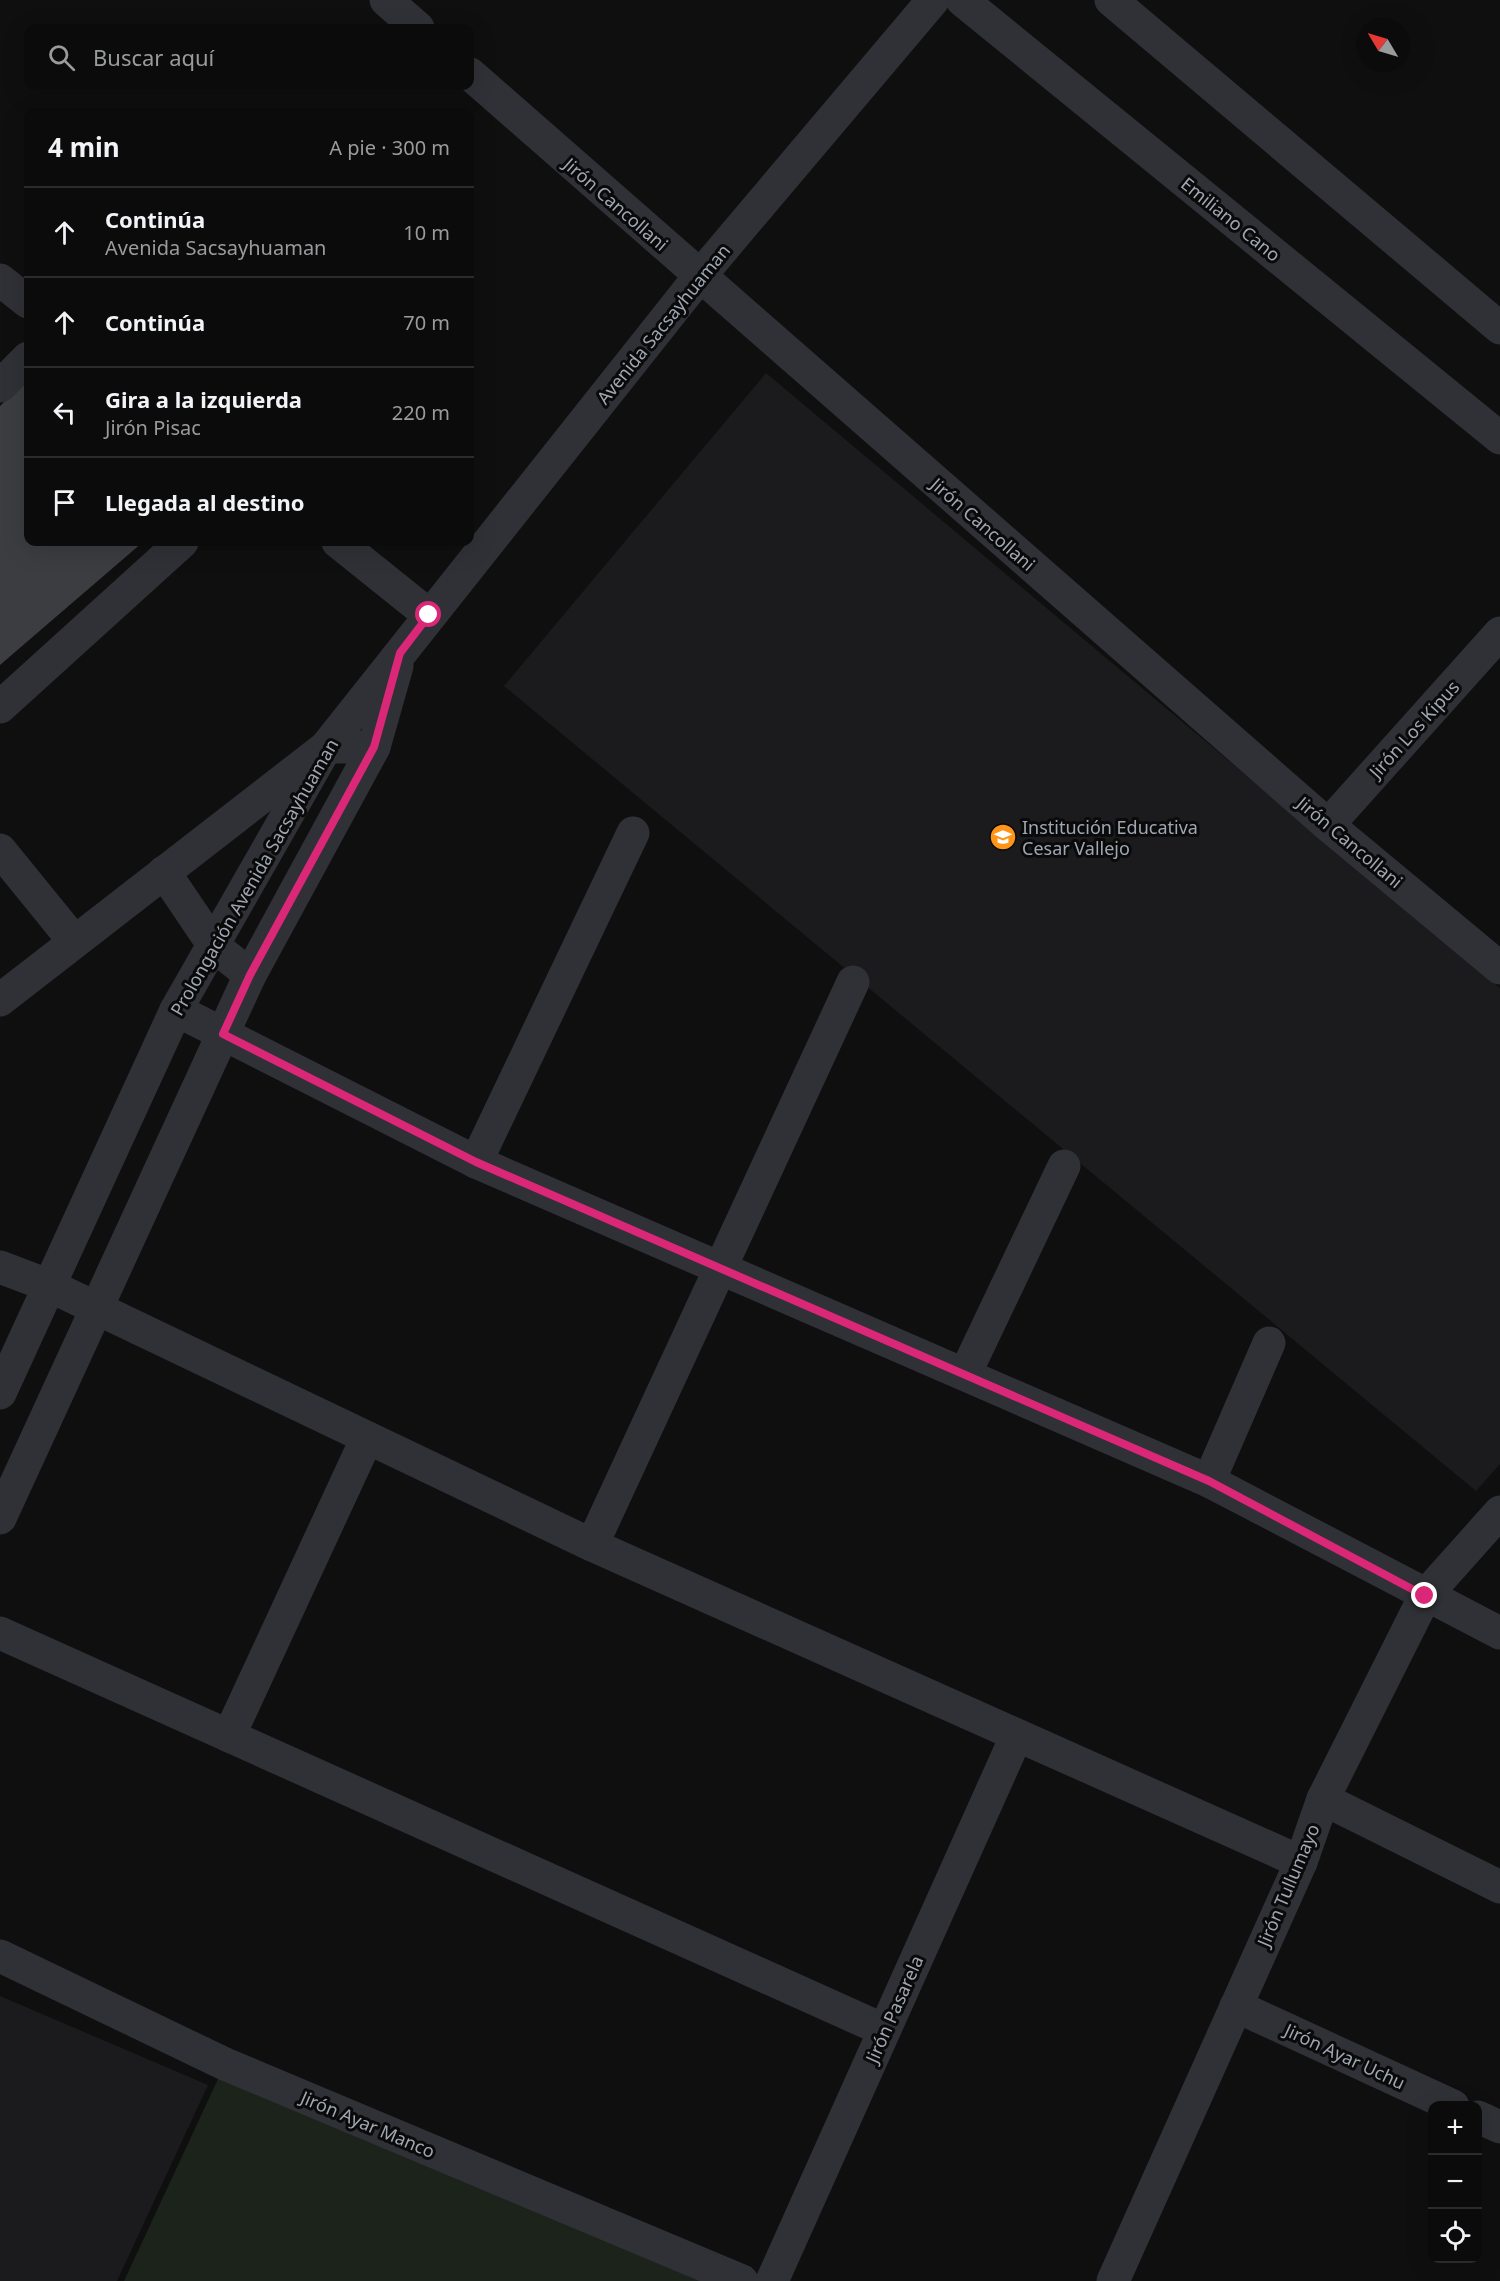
<!DOCTYPE html>
<html lang="es">
<head>
<meta charset="utf-8">
<style>
  body { margin:0; font-family:"Noto Sans",sans-serif; background:#19191a; color:#f1f3f6 }
  .controls { position:absolute; right:18px; bottom:18px; display:grid; overflow:hidden; border-radius:12px; box-shadow:0 6px 24px #0002 }
  .controls button { width:54px; height:54px; display:grid; place-items:center; padding:0; border:0; border-bottom:2px solid #2b2b2d; background:#0b0b0c; color:#f1f3f6; font:30px sans-serif }
  .compass { position:absolute; left:1356px; top:18px; width:54px; height:54px; border-radius:50%; background:#0b0b0c; box-shadow:0 6px 24px #0002; rotate:308deg }
  .stop { position:absolute; width:18px; height:18px; margin:-14px; border:4px solid #db2777; border-radius:50%; background:#fff }
  .stop.end { background:#db2777; border-color:#fff; box-shadow:0 2px 6px #0008 }
  .list { margin:0; padding:0; list-style:none }
  h2 { display:flex; justify-content:space-between; align-items:center; height:78px; margin:0; padding:0 24px; font-size:26px }
  h2 small { font-size:20px; font-weight:400; color:#9a9b9d }
  .list li { display:grid; grid-template-columns:39px 1fr auto; gap:18px; align-items:center; box-sizing:border-box; height:90px; padding:0 24px; border-top:2px solid #2b2b2d }
  .list b { display:block; font-size:22px; white-space:nowrap }
  .list p { margin:0; font-size:20px; white-space:nowrap; color:#9a9b9d }
  .list em { font-size:20px; font-style:normal; color:#9a9b9d }
  .icon { flex:none; width:33px; height:33px; fill:none; stroke:currentColor; stroke-width:2; stroke-linecap:round; stroke-linejoin:round }
  .map { position:relative; flex:none; width:1500px; height:2281px; overflow:hidden }
  .search { position:absolute; background:#0b0b0c; box-shadow:0 6px 24px #0002; left:24px; top:24px; width:450px; height:66px; display:flex; align-items:center; gap:15px; box-sizing:border-box; padding:0 21px; border-radius:12px; color:#9a9b9d; font-size:22px }
  .panel { position:absolute; background:#0b0b0c; box-shadow:0 6px 24px #0002; left:24px; top:108px; width:450px; height:438px; border-radius:12px }
  .map>svg:first-child { display:block }
  .built { fill:#1b1b1d }
  .green { fill:#1b231b }
  .building { fill:#3b3d41 }
  .lines { fill:none; stroke-linecap:round; stroke-linejoin:round }
  .minor { stroke:#303136; stroke-width:33 }
  .tertiary { stroke:#303136; stroke-width:33 }
  .route { stroke:#db2777; stroke-width:8 }
  .labels { text-anchor:middle; dominant-baseline:central; stroke-width:6; stroke-linejoin:round; paint-order:stroke }
  .street-label { font-size:18px; fill:#9fa7b3; stroke:#0a0a0b }
  .poi-label { font-size:18px; fill:#9fa7b3; stroke:#0a0a0b; text-anchor:start }
</style>
</head>
<body>
<div class="map">
<svg width="1500" height="2281" viewBox="0 0 1500 2281">
  <rect width="100%" height="100%" fill="#0f0f10"/>
  <g class="built">
    <path d="M766,373l734,615v476l-24,27 -972,-805z"/>
    <path d="M0,1996l208,89 -91,196h-117z"/>
  </g>
  <path class="green" d="M225,2064l517,217h-618z"/>
  <path class="building" d="M28,379v163h115l-143,123v-259z"/>
  <g class="lines">
    <g class="minor">
      <path d="M386,0l32,28"/>
      <path d="M470,74l858,751 172,143"/>
      <path d="M0,280l28,22"/>
      <path d="M0,386l28,-28"/>
      <path d="M338,542l91,73"/>
      <path d="M0,707l182,-165"/>
      <path d="M1328,825l172,-192"/>
      <path d="M0,850l74,91"/>
      <path d="M164,872l50,74 36,29"/>
      <path d="M0,1000l326,-253h48"/>
      <path d="M176,1010l300,152 733,319 291,152"/>
      <path d="M476,1162l157,-329"/>
      <path d="M0,1267l50,19 542,259 709,317"/>
      <path d="M965,1374l99,-208"/>
      <path d="M1209,1481l60,-138"/>
      <path d="M592,1545l261,-563"/>
      <path d="M0,1633l884,397"/>
      <path d="M229,1736l138,-298"/>
      <path d="M1323,1799l177,88"/>
      <path d="M0,1956l225,108 517,217"/>
      <path d="M1236,2006l217,100"/>
      <path d="M1478,2117l22,10"/>
      <path d="M772,2281l244,-544"/>
      <path d="M1113,2281l188,-419 22,-63 102,-203 75,-84"/>
    </g>
    <g class="tertiary">
      <path d="M962,0l538,438"/>
      <path d="M1111,0l389,328"/>
      <path d="M0,1393l176,-383 150,-263 373,-470 234,-277"/>
      <path d="M0,1518l250,-543 124,-228 23,-81"/>
    </g>
  </g>
  <g class="lines">
    <path class="route" d="M429,615l-29,38 -26,94 -124,228 -27,59 253,128 733,319 216,115"/>
  </g>
  <defs>
    <symbol id="school-disc" viewBox="-11 -11 22 22"><circle r="9.5" fill="#ff9418" stroke="#0a0a0b"/><path d="M0-5L7-2L0 1L-7-2ZM-4 1L0 2.5L4 1V4Q0 6-4 4Z" fill="#fff"/></symbol>
  </defs>
  <g fill-rule="evenodd">
    <use href="#school-disc" x="988" y="822" width="30" height="30"/>
  </g>
  <g class="labels">
    <g class="street-label">
      <text transform="translate(616 204) rotate(41)">Jirón Cancollani</text>
      <text transform="translate(1231 219) rotate(39)">Emiliano Cano</text>
      <text transform="translate(663 324) rotate(-51)">Avenida Sacsayhuaman</text>
      <text transform="translate(983 524) rotate(41)">Jirón Cancollani</text>
      <text transform="translate(1414 729) rotate(-48)">Jirón Los Kipus</text>
      <text transform="translate(1350 842) rotate(40)">Jirón Cancollani</text>
      <text transform="translate(254 877) rotate(-60)">Prolongación Avenida Sacsayhuaman</text>
      <text transform="translate(1288 1885) rotate(-67)">Jirón Tullumayo</text>
      <text transform="translate(894 2009) rotate(-66)">Jirón Pasarela</text>
      <text transform="translate(1345 2056) rotate(25)">Jirón Ayar Uchu</text>
      <text transform="translate(368 2124) rotate(23)">Jirón Ayar Manco</text>
    </g>
    <g class="poi-label">
      <text x="1022" y="827">Institución Educativa<tspan x="1022" dy="21">Cesar Vallejo</tspan></text>
    </g>
  </g>
</svg>
<div class="controls">
<button>+</button>
<button>−</button>
<button><svg class="icon" aria-label="locate" viewBox="0 0 24 24"><circle cx="12" cy="12" r="6"/><path d="M12 2v4M12 18v4M2 12h4M18 12h4"/></svg></button>
</div>
<svg class="compass" viewBox="-18 -18 36 36"><path d="M0-13l5 13h-10z" fill="#e53935"/><path d="M0 13l5-13h-10z" fill="#9a9b9d"/></svg>
<div class="stop" style="left:429px;top:615px"></div>
<div class="stop end" style="left:1425px;top:1596px"></div>
<div class="search"><svg class="icon" aria-label="search" viewBox="0 0 24 24"><circle cx="10" cy="10" r="6"/><path d="M15 15l6 6"/></svg>Buscar aquí</div>
<section class="panel">
<h2>4 min<small>A pie · 300 m</small></h2>
<ul class="list">
<li><svg class="icon" aria-label="ahead" viewBox="0 0 24 24"><path d="M12 20V5M6 11l6-6 6 6"/></svg><div><b>Continúa</b><p>Avenida Sacsayhuaman</p></div><em>10 m</em></li>
<li><svg class="icon" aria-label="ahead" viewBox="0 0 24 24"><path d="M12 20V5M6 11l6-6 6 6"/></svg><div><b>Continúa</b></div><em>70 m</em></li>
<li><svg class="icon" aria-label="left" viewBox="0 0 24 24"><path d="M17 20v-9H6M10 6l-5 5 5 5"/></svg><div><b>Gira a la izquierda</b><p>Jirón Pisac</p></div><em>220 m</em></li>
<li><svg class="icon" aria-label="arrive" viewBox="0 0 24 24"><path d="M6 21V4h12l-3 4 3 4H6"/></svg><div><b>Llegada al destino</b></div></li>
</ul>
</section>
</div>
</body>
</html>
